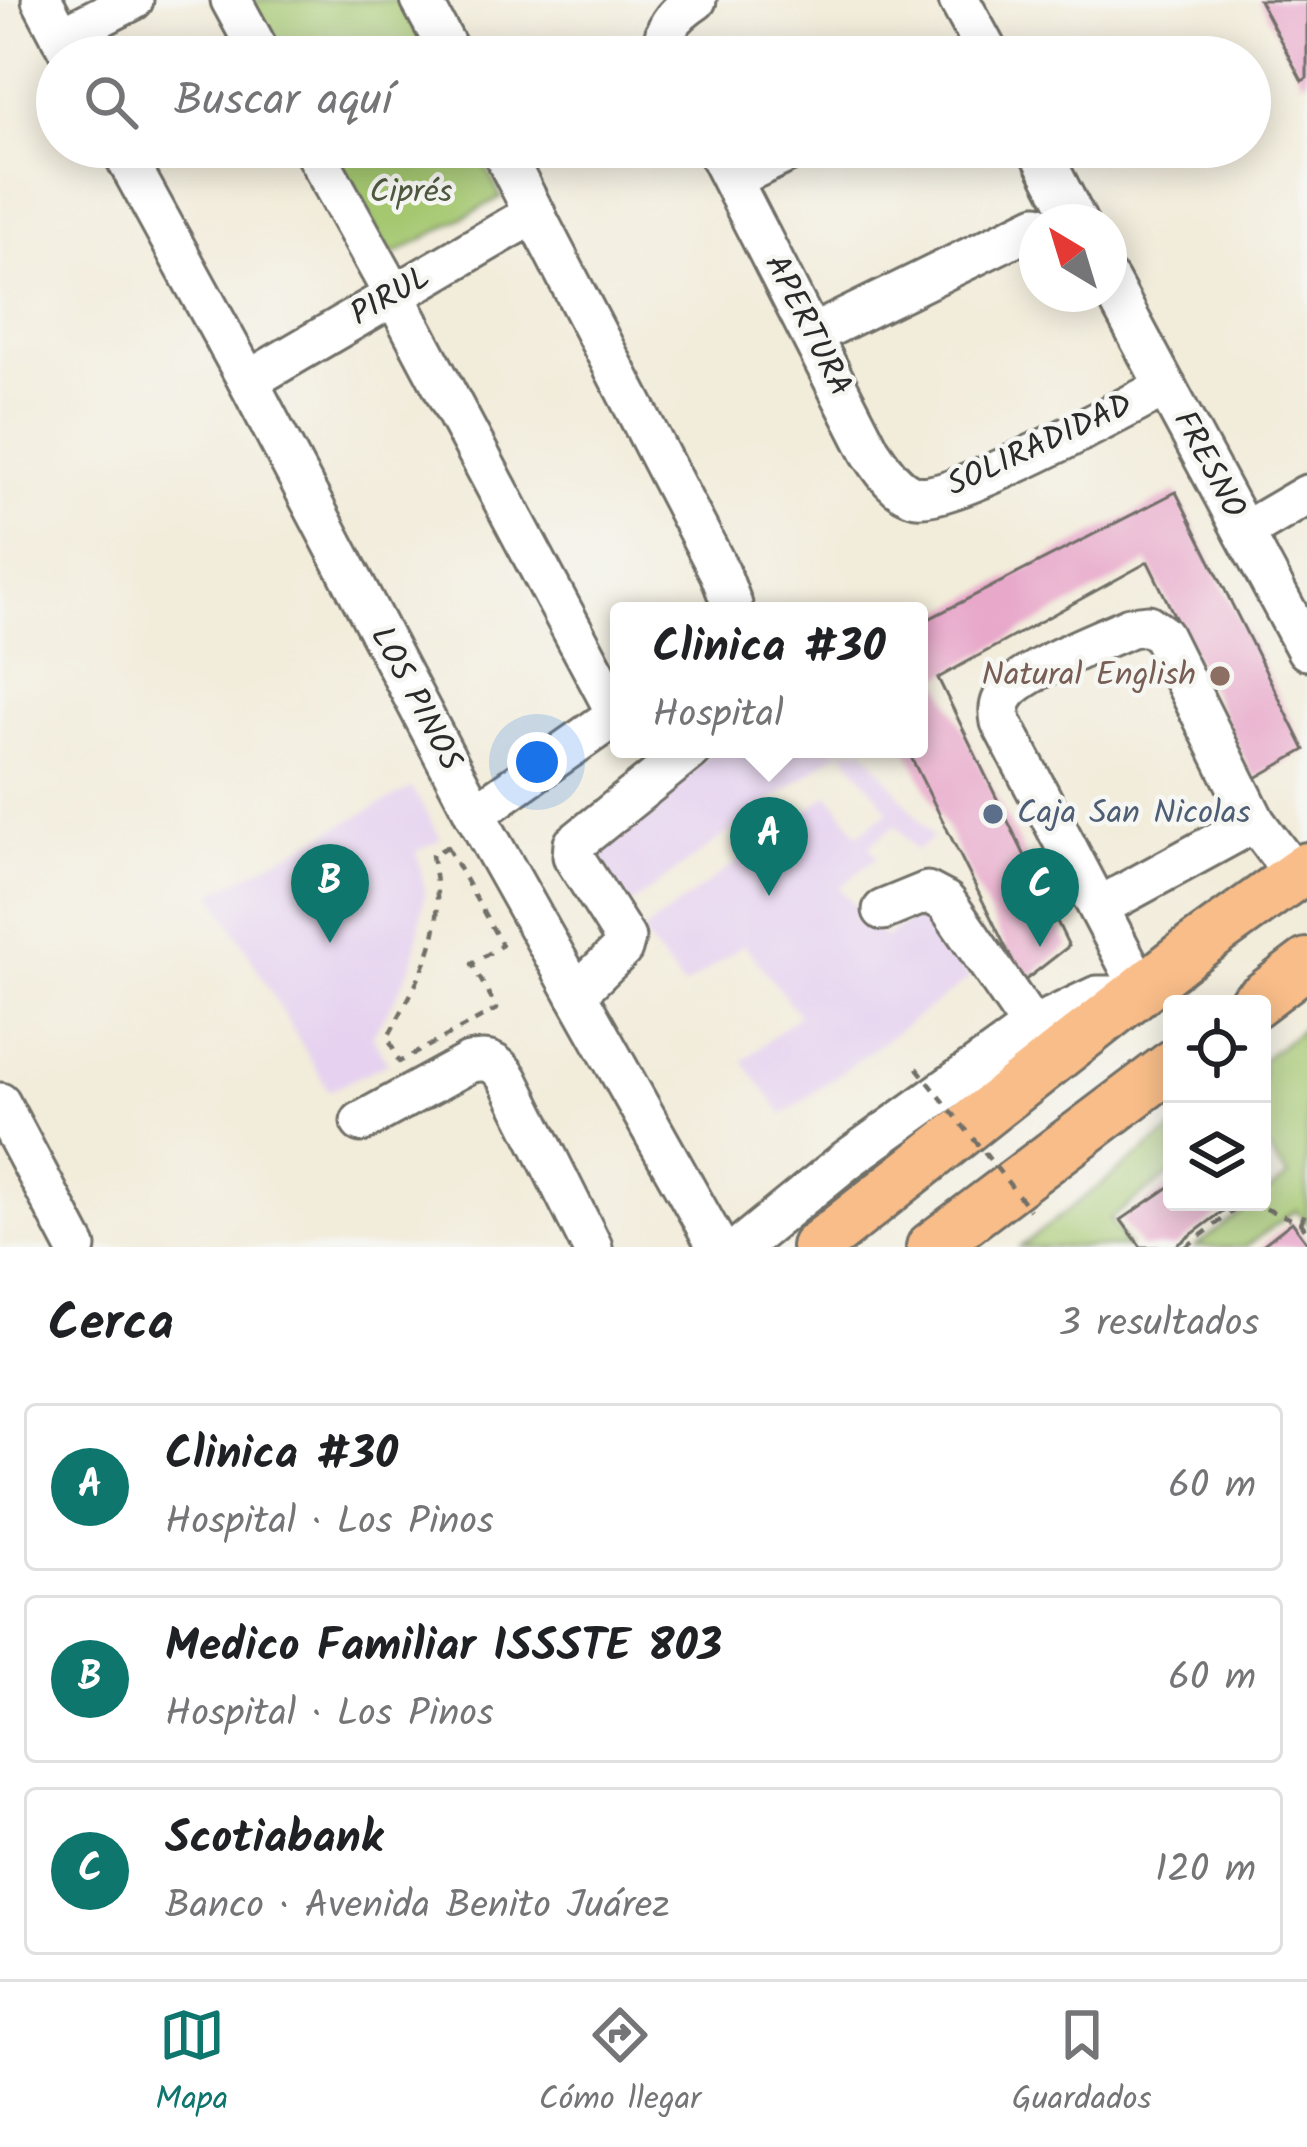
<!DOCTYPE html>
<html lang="es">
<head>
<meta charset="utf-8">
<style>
  body { margin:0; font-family:Kalam,sans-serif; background:#f6f6f6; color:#202124 }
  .controls { position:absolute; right:36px; bottom:36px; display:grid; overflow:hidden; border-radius:12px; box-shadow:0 6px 30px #0003 }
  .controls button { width:108px; height:108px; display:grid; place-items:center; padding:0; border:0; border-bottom:3px solid #e0e0e0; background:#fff; color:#202124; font:60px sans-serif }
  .compass { position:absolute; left:1019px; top:204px; width:108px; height:108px; border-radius:50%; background:#fff; box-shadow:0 6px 30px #0003; rotate:322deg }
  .you { position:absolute; left:537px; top:762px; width:42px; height:42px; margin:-30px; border:9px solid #fff; border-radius:50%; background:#1a73e8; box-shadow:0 0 0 18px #1a73e833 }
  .badge { display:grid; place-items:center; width:78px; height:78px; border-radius:50%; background:#0f766e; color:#fff; font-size:39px; font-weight:700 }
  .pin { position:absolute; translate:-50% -99px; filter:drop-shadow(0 3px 6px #0008) }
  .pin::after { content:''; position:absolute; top:63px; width:42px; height:36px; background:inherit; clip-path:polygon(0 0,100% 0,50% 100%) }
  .popup { position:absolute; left:610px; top:602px; width:318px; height:156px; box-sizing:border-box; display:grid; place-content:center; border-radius:12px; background:#fff; filter:drop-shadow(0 3px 9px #0005); font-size:39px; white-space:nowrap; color:#757577 }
  .popup b { font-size:45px; color:#202124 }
  .popup::after { content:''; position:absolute; left:50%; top:100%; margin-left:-24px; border:24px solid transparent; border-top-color:#fff }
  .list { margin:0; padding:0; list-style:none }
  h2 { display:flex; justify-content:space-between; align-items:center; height:156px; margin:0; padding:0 48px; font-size:51px }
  h2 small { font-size:39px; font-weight:400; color:#757577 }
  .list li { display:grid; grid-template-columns:78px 1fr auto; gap:36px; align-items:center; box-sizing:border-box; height:168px; margin:0 24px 24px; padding:0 24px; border:3px solid #e0e0e0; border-radius:12px }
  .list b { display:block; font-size:45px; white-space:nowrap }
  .list p { margin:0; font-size:39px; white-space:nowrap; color:#757577 }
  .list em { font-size:39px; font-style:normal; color:#757577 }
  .icon { flex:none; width:66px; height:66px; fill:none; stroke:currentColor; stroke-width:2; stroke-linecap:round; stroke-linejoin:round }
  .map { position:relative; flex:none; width:1307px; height:1247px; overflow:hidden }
  .search { position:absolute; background:#fff; box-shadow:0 6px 30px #0003; left:36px; right:36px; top:36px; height:132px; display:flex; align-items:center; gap:30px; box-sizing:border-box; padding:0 42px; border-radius:66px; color:#757577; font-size:45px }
  .sheet { height:732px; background:#fff }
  nav { display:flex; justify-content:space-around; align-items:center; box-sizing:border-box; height:168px; border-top:3px solid #e0e0e0; background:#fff; font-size:33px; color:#757577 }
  nav a { display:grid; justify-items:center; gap:6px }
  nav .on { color:#0f766e }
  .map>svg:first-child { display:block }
  .built { fill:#e6d2f0 }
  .green { fill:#a4c770; stroke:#68794e; stroke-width:3 }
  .building { fill:#e8a8ca }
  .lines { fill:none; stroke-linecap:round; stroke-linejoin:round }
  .minor-casing { stroke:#716f68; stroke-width:45 }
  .major-casing { stroke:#716f68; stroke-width:54 }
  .path { stroke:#716f68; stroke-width:4.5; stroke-dasharray:9 9; stroke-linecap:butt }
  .minor { stroke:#fff; stroke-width:39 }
  .major { stroke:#f8bd89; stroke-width:48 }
  .path-bridge { stroke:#716f68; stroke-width:4.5; stroke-dasharray:9 9; stroke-linecap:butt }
  .education-dot { fill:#8d6e63; stroke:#f6f6f2; stroke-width:4.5 }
  .service-dot { fill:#5c6f8a; stroke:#f6f6f2; stroke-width:4.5 }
  .labels { text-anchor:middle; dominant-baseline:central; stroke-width:9; stroke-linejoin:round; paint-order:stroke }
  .park-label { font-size:33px; fill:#4f5a40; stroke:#f6f6f2 }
  .street-label { font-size:33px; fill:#2b2b2b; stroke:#f6f6f2 }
  .education-label { font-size:33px; fill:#785e54; stroke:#f6f6f2; text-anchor:end }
  .service-label { font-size:33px; fill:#4e5e75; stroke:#f6f6f2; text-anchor:start }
</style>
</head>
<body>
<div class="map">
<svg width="1307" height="1247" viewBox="0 0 1307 1247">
  <rect width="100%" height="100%" fill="#f6f6f2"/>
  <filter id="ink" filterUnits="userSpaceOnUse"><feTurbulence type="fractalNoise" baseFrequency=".00833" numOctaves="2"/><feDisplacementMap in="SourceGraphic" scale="24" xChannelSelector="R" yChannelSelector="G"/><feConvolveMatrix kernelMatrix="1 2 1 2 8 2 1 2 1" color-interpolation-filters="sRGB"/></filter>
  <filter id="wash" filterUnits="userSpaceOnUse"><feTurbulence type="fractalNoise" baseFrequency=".004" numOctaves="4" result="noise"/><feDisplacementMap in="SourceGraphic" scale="48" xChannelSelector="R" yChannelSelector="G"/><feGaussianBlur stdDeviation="2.7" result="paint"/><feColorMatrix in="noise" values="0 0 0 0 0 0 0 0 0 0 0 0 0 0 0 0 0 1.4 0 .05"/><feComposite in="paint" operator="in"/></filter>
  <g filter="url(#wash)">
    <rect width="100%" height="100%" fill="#f2ecda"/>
    <g class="built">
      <path d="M716,749h149l68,89 -17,13 -20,-26 -27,21 8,11 -38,31 46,50 34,-26 51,66 -187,137 -40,-54 56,-46 -55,-71 -60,43 -43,-54 188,-139 29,40 31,-23 -47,-62 -212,156 -46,-59z"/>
      <path d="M412,788l29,51 -24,12 8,41 -11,67 -18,38 -24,38 15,28 -58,28 -116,-198z"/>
    </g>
    <g class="green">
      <path d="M241,0h160l29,57h-156z"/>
      <path d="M327,147h149l25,50 -110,59z"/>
      <path d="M1307,1025v199l-11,-14 -51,37h-50l60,-45h7v-6l26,-19 -26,-36v-81z"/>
      <path d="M1172,1130v43l-62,46 18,28h-108z"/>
    </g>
    <g id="blocks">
      <g class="building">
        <path d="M1259,0h48v78l-5,3z"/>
        <path d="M1176,492l129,258 -51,29 -106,-217 -210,116 131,268 -46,36 -116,-233h12v-125z"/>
        <path d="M1172,1185v17h63l-60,45h-34l-20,-27z"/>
        <path d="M1292,1222l15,20v5h-47z"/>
      </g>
    </g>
  </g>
  <g filter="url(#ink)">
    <use href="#blocks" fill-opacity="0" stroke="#716f68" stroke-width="3"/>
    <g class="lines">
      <defs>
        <g id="minor">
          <path d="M42,0l30,57"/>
          <path d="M231,0l31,57"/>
          <path d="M421,0l31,57"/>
          <path d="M959,0l31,57"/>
          <path d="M61,37l72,-37"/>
          <path d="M667,57c-9,-27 8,-43 29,-57"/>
          <path d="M120,147l128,234 227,433 243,433"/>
          <path d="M312,147l82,148 223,419"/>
          <path d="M500,147l220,426 12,32v6"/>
          <path d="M715,147l155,304c11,16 26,41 46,45 36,7 208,-88 250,-109"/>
          <path d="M1038,147l39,75"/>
          <path d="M732,179l67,-32"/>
          <path d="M1109,281l198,369"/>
          <path d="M812,335l225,-110"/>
          <path d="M248,381l287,-168"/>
          <path d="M1244,532l63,-37"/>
          <path d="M475,814l144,-101"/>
          <path d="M1099,907l156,-85"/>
          <path d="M883,910l44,-18 19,10 86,125"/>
          <path d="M1142,991l-141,-269c-2,-11 -2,-18 4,-27 15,-24 97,-55 125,-68l18,-2 14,10 93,187 40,53"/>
          <path d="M576,994l46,-45 3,-11 -52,-82 1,-12 118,-95"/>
          <path d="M0,1103l76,144"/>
          <path d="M361,1122l108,-59c19,-5 28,-1 39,16l84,168"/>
          <path d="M740,1247l108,-88 184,-132 65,-31h40"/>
        </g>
        <g id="major">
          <path d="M1253,1004l54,-41"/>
          <path d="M816,1247l378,-299 113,-81"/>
          <path d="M931,1247l241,-182"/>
        </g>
      </defs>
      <use href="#minor" class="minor-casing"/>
      <use href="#major" class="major-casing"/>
      <g class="path">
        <path d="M447,847l55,98 -30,19 25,45 -98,53 -11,-25c17,-33 39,-68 47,-105 5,-25 1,-52 -3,-77z"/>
        <path d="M1249,1202l52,21 6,9"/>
        <path d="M1301,1223l6,-15"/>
        <path d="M1186,1247l59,-45"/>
      </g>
      <use href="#minor" class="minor"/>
      <use href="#major" class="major"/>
      <path class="path-bridge" d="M917,1068l113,142"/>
    </g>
  </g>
  <circle class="education-dot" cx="1220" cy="676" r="12"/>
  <circle class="service-dot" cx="993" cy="814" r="12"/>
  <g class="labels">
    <g class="park-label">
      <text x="411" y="193">Ciprés</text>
    </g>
    <g class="street-label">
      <text transform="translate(391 297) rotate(-30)">PIRUL</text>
      <text transform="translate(807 326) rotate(63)">APERTURA</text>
      <text transform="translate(1040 446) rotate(-25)">SOLIRADIDAD</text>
      <text transform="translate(1208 465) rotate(62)">FRESNO</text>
      <text transform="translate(415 699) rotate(62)">LOS PINOS</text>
    </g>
    <g class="education-label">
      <text x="1196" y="676">Natural English</text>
    </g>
    <g class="service-label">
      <text x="1017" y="814">Caja San Nicolas</text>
    </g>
  </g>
</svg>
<div class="controls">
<button><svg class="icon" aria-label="locate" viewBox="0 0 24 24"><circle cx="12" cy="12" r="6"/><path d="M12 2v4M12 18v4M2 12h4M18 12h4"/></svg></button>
<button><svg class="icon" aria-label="layers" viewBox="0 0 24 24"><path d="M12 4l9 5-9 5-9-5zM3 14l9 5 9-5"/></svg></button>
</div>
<svg class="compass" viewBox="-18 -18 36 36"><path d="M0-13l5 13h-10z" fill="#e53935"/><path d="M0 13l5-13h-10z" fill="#757577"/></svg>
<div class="you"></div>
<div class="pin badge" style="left:769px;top:896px">A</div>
<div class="popup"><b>Clinica #30</b>Hospital</div>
<div class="pin badge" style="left:330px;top:943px">B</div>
<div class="pin badge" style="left:1040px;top:947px">C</div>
<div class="search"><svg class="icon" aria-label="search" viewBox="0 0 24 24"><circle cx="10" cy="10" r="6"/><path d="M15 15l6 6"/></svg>Buscar aquí</div>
</div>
<section class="sheet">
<h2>Cerca<small>3 resultados</small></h2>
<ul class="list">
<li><span class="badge">A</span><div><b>Clinica #30</b><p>Hospital · Los Pinos</p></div><em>60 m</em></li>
<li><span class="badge">B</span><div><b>Medico Familiar ISSSTE 803</b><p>Hospital · Los Pinos</p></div><em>60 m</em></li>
<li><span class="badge">C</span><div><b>Scotiabank</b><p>Banco · Avenida Benito Juárez</p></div><em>120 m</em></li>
</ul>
</section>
<nav>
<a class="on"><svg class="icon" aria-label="map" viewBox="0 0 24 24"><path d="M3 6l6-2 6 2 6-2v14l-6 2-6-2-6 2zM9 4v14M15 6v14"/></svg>Mapa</a>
<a><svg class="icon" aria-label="directions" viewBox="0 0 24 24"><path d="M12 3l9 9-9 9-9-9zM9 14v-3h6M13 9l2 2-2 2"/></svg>Cómo llegar</a>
<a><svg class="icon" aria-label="saved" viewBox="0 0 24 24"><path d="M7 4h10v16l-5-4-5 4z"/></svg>Guardados</a>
</nav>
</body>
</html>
